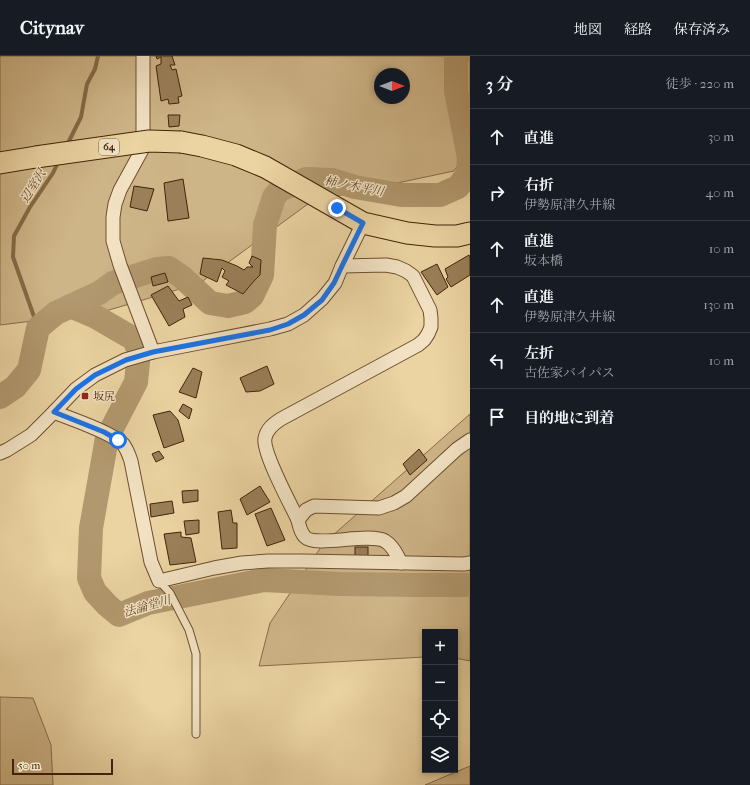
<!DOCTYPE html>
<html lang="ja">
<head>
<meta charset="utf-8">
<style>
  body { margin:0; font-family:"IM FELL French Canon","Noto Serif JP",serif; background:#20242c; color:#f1f3f6 }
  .controls { position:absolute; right:12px; bottom:12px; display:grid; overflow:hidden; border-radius:0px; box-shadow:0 2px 6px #0003 }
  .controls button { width:36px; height:36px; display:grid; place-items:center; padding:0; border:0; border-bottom:1px solid #363941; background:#171b24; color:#f1f3f6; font:20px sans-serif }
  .compass { position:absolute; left:374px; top:12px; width:36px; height:36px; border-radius:50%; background:#171b24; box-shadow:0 2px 6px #0003; rotate:90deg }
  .scale { position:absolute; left:12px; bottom:10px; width:101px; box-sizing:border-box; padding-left:4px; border:2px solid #422508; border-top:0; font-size:11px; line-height:14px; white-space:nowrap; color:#422508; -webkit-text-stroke:3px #f2e2c3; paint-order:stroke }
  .stop { position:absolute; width:12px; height:12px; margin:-9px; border:3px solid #1a73e8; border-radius:50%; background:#fff }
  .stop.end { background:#1a73e8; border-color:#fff; box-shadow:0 1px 4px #0008 }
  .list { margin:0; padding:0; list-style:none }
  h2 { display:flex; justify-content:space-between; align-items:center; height:52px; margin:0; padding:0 16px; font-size:17px }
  h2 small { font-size:13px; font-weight:400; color:#9ea1a6 }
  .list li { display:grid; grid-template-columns:26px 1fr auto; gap:12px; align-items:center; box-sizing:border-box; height:56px; padding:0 16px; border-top:1px solid #363941 }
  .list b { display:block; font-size:15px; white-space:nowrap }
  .list p { margin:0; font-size:13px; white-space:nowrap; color:#9ea1a6 }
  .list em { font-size:13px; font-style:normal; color:#9ea1a6 }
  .icon { flex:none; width:22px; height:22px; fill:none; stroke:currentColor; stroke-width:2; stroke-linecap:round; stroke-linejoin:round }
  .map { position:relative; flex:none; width:470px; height:729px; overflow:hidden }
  header { display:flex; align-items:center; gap:24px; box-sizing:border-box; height:56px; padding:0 20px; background:#171b24; border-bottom:1px solid #363941 }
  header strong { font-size:19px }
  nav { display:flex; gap:22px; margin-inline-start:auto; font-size:14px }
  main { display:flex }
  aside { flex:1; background:#171b24 }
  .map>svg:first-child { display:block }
  .green { fill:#ceb588; stroke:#886d48; fill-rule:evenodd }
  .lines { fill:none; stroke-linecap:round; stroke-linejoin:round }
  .stream { stroke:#856a45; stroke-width:4 }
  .river { stroke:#b2986e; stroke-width:24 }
  .building { fill:#9a7f58; stroke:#422508 }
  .service-casing { stroke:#6c502e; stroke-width:9 }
  .minor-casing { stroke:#6c502e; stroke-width:15 }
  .primary-casing { stroke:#422508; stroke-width:23 }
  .service { stroke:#f2e2c3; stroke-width:7 }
  .minor { stroke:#f2e2c3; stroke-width:13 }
  .primary { stroke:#ebd3a2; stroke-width:21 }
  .primary-bridge-casing { stroke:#422508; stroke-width:23; stroke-linecap:butt }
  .primary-bridge { stroke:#ebd3a2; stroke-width:21 }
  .route { stroke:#1a73e8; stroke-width:5 }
  .poi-dot { fill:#8f2418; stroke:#f2e2c3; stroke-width:1.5 }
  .labels { text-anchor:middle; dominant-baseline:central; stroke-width:3; stroke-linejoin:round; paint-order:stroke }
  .shield { fill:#f2e2c3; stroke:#775e40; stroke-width:1 }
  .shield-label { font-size:10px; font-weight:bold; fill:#422508 }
  .poi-label { font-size:11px; fill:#422508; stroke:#f2e2c3; text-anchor:start }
  .water-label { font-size:12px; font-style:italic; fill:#644827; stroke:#f2e2c3 }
</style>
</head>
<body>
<header>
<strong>Citynav</strong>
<nav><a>地図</a><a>経路</a><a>保存済み</a></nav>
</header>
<main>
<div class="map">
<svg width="470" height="729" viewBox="0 0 470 729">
  <rect width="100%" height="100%" fill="#ebd3a2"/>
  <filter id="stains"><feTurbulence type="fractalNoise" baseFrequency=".005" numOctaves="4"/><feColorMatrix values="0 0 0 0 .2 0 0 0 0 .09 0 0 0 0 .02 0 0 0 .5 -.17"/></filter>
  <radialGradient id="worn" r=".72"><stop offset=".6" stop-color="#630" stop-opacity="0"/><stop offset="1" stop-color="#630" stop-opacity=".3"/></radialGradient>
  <g class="green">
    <path d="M0,0h470v92l-16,23 -142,30 -112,82 -101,30 -99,12zM380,18h24v24h-24z"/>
    <path d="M470,358v247l-15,-3v-26h-30v25l-166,9 11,-43 53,-79z"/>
    <path d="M0,641l33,1 18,47 2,40h-53z"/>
    <path d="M470,710v19h-45z"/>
  </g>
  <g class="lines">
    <g class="stream">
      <path d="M67,89l14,-28 6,-33 8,-15 3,-13"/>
      <path d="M38,272l-25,-71 1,-21 16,-29 23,-34 6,-13"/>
    </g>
    <g class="river">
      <path d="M70,250l26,11 38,22 5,13 -3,30 -29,56 -16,90 -2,50 6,14 12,13 12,10 29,-12 116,-23 76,4 77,1h53"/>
      <path d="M0,341l15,-10 14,-17 9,-42 18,-15 43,-20 14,-10 44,-14 12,-1 13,9 28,26 18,3 17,-4 7,-6 10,-21 3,-50 9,-28 6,-7 26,-11 26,1 23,7 46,8h39l18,-8 10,-13 1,-16 -13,-67v-32l2,-3"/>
    </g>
  </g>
  <g class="building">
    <path d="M156,0h16l3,9h-5l2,5 4,-1 6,27 -4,1 1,6 -10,1 -1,-5 -7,2 -5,-35 5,-2v-7l-4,2z"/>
    <path d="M168,59h12l-1,11 -10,1z"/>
    <path d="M183,123l6,39 -21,3 -4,-38z"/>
    <path d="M134,130l20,3 -7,22 -17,-4z"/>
    <path d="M469,199l1,2v18l-19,12 -5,-8 2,-2 -3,-8z"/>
    <path d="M252,200l9,4 -1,15 -6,6 -11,13 -17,-9 3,-4 -7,-4 3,-6 -3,-3 -5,14 -17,-8 3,-16 19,2 15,6 7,4 3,-3h6l-4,-4z"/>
    <path d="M437,208l11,23 -11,8 -16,-23z"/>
    <path d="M165,217l3,9 -15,4 -2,-9z"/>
    <path d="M168,230l11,15 9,-4 4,8 -9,4 2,8 -16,9 -18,-31z"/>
    <path d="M267,310l7,18 -14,7 -14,1 -6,-14z"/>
    <path d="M193,312l9,4 -6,26 -17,-6z"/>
    <path d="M183,348l9,5 -3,10 -10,-8z"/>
    <path d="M170,355l8,9 6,21 -20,7 -11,-33z"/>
    <path d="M419,393l8,11 -17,15 -7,-11z"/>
    <path d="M159,395l5,7 -8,4 -4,-8z"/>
    <path d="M260,430l10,16 -23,13 -7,-16z"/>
    <path d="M198,434v11l-15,2 -1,-12z"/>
    <path d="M172,445l2,12 -23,4 -1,-13z"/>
    <path d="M271,452l14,32 -18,6 -12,-32z"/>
    <path d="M231,454l2,13h4v25l-15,1 -4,-37z"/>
    <path d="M199,464v13l-13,2 -2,-14z"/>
    <path d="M181,476v5l10,1 5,24 -26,3 -6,-31z"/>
    <rect x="355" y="491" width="13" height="10"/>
  </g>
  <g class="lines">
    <defs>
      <path id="service" d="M159,525l11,12 19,37 7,24v80"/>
      <g id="minor">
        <path d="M143,0v92l-23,42 -5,14 -2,13v24l7,24 33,87"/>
        <path d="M54,356c17,7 57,20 69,32 4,5 6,11 8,17l20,101 8,19 55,-13 28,-5 26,-2h35l161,3 6,-1"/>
        <path d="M0,397l7,-3 24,-15 23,-23 22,-23 19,-14 30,-15 28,-8 117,-23 18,-5 16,-9 18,-16 13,-16 7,-17 21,-43"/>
        <path d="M298,464c-7,-15 -36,-68 -33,-82 2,-9 8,-14 16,-19l137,-74 6,-5 4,-6 3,-7v-9l-1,-8 -17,-34 -7,-5 -9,-4 -11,-2 -44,1"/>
        <path d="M401,507c-4,-8 -8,-17 -16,-22 -17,-9 -69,7 -80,-4 -4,-4 -6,-12 -7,-17l8,-10 8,-4 65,2 15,-5 12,-7 51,-47 13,-9"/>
      </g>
      <g id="primary">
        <path d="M181,86l21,4 34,9 29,12 98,56 44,10 28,3h22l13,-3"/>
        <path d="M0,107l36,-6"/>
      </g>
    </defs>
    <use href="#service" class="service-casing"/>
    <use href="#minor" class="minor-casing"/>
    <use href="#primary" class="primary-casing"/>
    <use href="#service" class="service"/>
    <use href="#minor" class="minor"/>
    <use href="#primary" class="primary"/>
    <defs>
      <path id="primary-bridge" d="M36,101l113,-16 32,1"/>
    </defs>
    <use href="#primary-bridge" class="primary-bridge-casing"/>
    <use href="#primary-bridge" class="primary-bridge"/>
  </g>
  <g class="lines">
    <path class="route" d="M118,384l-14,-8 -50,-20 22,-23 19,-14 31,-15 27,-8 117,-22 18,-6 16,-9 18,-15 12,-17 8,-17 21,-43 -26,-15"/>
  </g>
  <rect class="poi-dot" x="81" y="336" width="8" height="8" rx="2"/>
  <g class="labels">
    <rect class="shield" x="99" y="83" width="20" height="16" rx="3"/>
    <g class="shield-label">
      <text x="109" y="91">64</text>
    </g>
    <g class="poi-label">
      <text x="93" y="340">坂尻</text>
    </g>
    <g class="water-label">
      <text transform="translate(33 130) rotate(-58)">辺室沢</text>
      <text transform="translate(354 130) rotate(11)">柿ノ木平川</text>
      <text transform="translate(147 550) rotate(-16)">法論堂川</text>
    </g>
  </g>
  <rect width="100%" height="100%" filter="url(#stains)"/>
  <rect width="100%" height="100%" fill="url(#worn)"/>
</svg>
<div class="controls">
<button>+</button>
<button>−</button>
<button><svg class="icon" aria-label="locate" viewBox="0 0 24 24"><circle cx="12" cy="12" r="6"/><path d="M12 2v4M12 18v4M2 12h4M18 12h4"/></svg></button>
<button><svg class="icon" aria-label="layers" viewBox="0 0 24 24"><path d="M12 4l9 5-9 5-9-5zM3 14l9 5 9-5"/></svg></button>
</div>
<svg class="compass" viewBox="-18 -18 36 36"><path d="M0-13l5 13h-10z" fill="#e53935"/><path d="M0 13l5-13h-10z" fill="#9ea1a6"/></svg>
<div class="scale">50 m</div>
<div class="stop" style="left:118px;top:384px"></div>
<div class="stop end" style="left:337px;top:152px"></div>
</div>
<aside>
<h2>3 分<small>徒歩 · 220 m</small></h2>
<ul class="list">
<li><svg class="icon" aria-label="ahead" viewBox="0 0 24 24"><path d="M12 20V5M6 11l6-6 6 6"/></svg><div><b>直進</b></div><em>30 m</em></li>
<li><svg class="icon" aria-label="right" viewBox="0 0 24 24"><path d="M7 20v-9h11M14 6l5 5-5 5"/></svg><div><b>右折</b><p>伊勢原津久井線</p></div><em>40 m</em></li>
<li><svg class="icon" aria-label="ahead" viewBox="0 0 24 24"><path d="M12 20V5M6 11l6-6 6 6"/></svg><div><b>直進</b><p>坂本橋</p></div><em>10 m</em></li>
<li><svg class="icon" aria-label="ahead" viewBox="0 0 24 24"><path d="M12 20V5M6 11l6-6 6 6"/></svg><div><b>直進</b><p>伊勢原津久井線</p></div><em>130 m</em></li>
<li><svg class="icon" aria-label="left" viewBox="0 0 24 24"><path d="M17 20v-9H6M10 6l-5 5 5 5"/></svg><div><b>左折</b><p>古佐家バイパス</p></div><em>10 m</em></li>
<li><svg class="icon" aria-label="arrive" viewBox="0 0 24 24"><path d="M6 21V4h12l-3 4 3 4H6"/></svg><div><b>目的地に到着</b></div></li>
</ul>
</aside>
</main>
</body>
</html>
